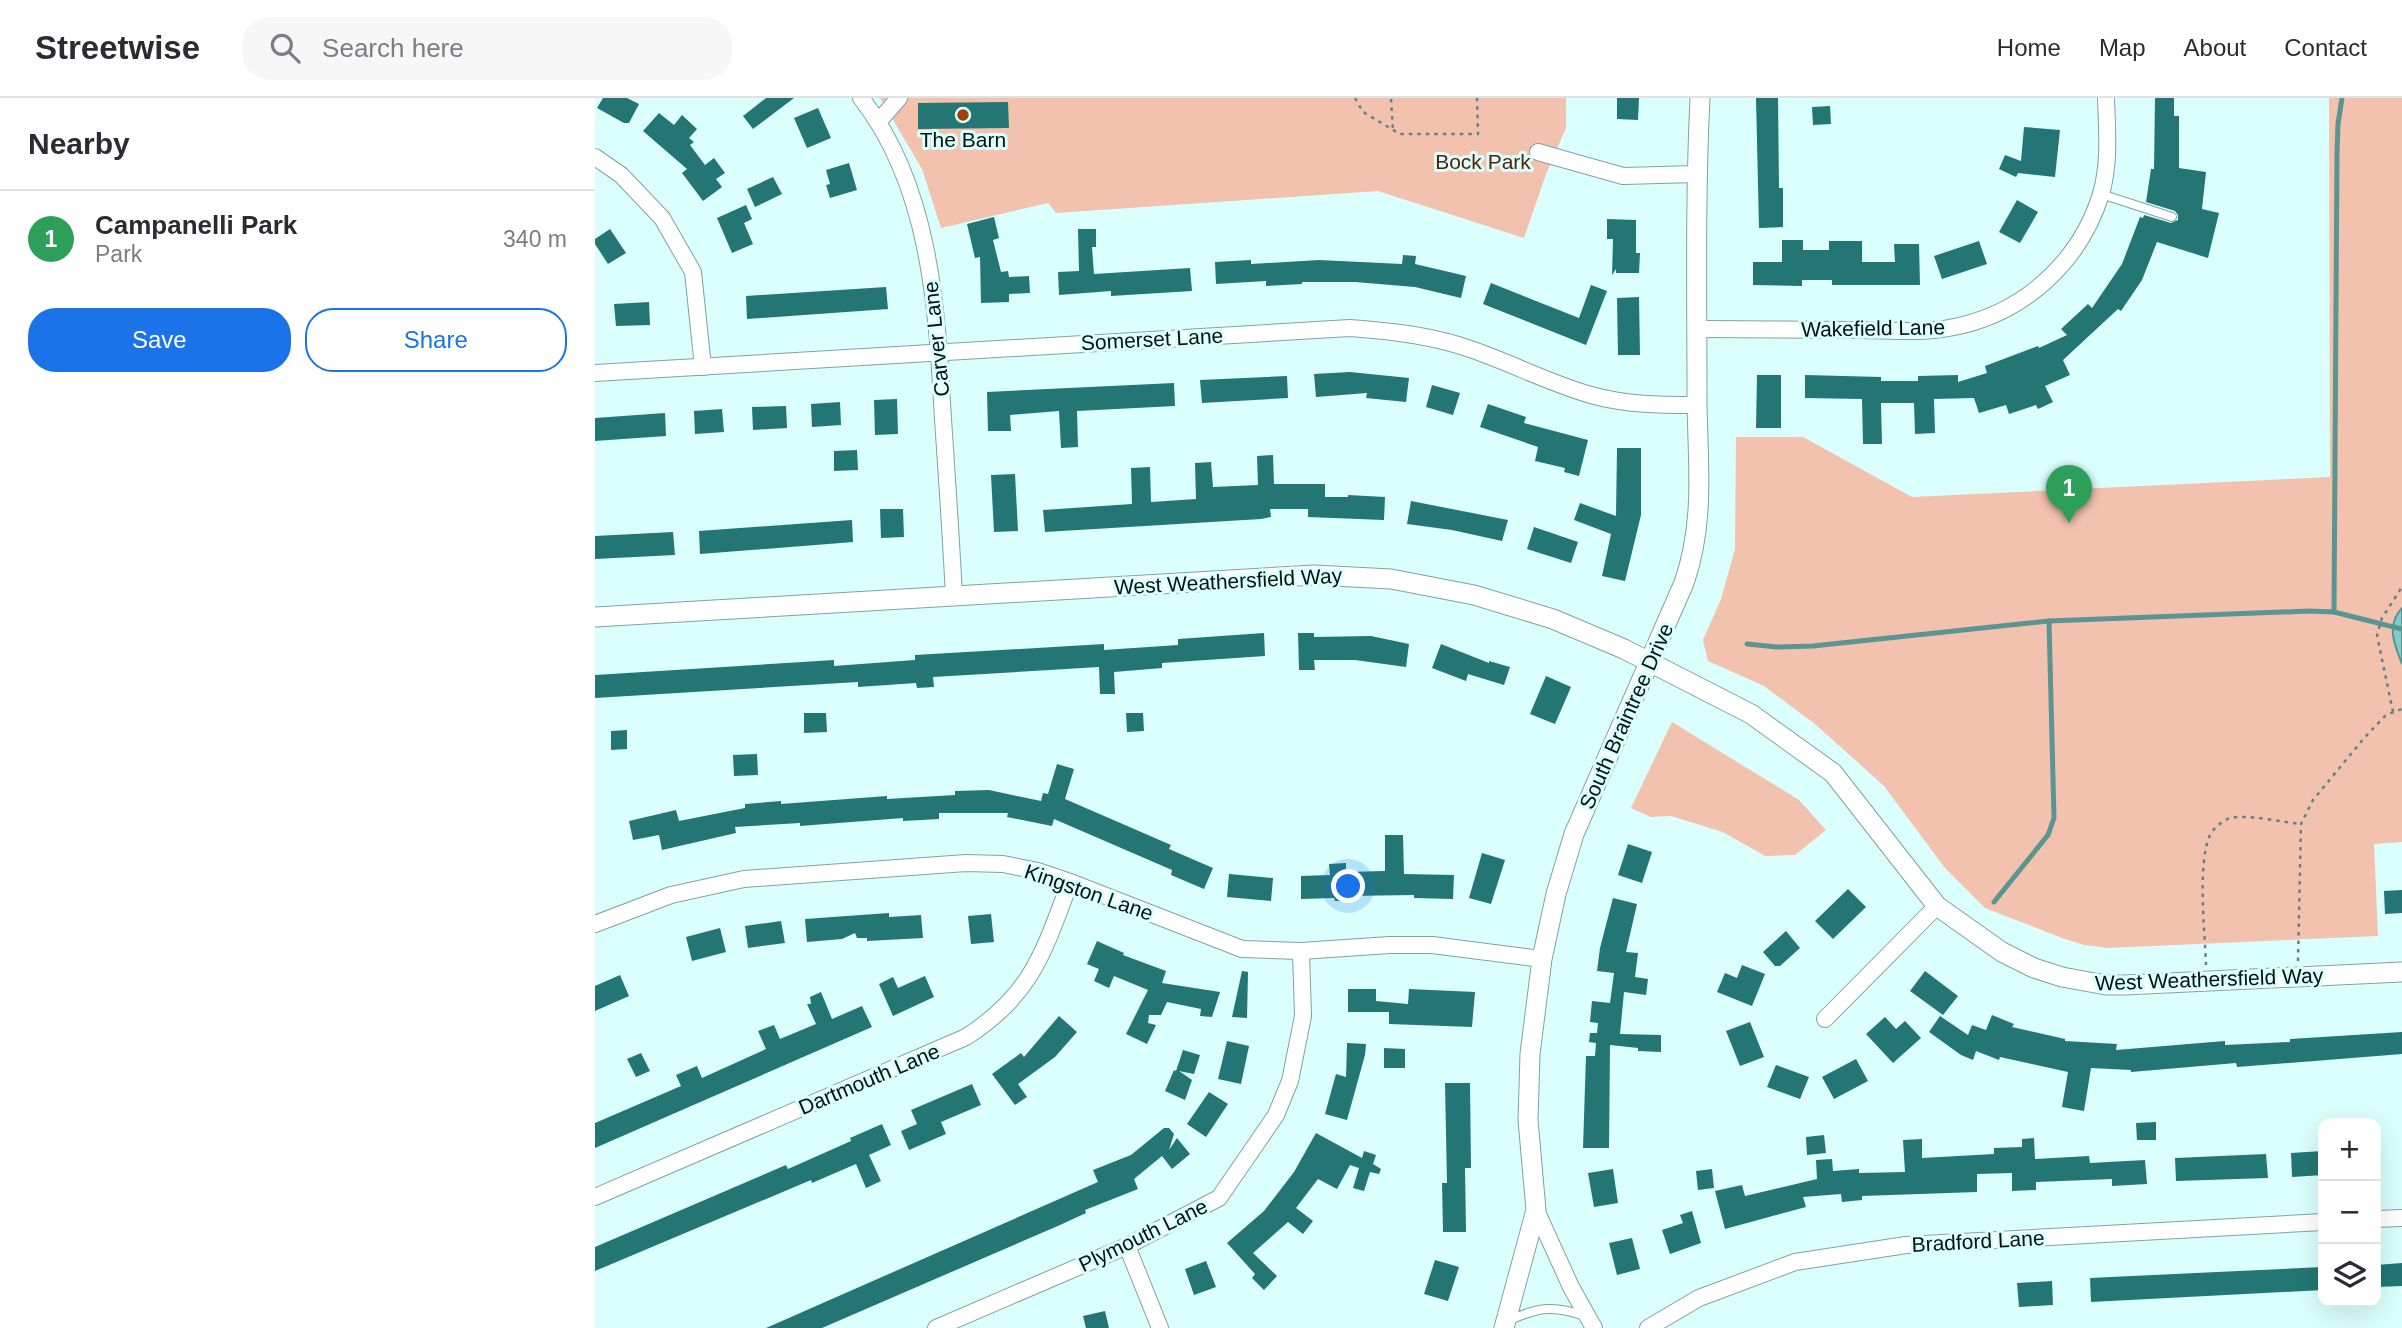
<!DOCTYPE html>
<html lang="en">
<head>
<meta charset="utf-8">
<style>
  body { margin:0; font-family:Arial,sans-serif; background:#f7f7f7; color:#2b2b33 }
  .controls { position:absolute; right:21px; bottom:21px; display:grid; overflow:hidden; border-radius:14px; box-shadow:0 7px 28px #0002 }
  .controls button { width:63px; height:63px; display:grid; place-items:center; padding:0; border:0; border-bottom:2px solid #e1e1e2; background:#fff; color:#2b2b33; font:35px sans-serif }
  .you { position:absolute; left:754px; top:789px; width:24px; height:24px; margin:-18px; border:5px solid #fff; border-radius:50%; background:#1a73e8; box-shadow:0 0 0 10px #1a73e833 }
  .badge { display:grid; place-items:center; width:46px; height:46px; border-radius:50%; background:#1a73e8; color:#fff; font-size:23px; font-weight:700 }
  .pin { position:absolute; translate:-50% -58px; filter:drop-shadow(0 2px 4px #0008) }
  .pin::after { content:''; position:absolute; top:37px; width:24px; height:21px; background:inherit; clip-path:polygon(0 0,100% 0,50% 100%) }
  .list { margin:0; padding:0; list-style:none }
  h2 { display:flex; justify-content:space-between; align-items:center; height:91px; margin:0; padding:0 28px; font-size:30px }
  h2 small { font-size:23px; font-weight:400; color:#7c7c81 }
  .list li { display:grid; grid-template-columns:46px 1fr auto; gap:21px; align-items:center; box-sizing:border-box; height:98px; padding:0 28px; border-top:2px solid #e1e1e2 }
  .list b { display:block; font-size:26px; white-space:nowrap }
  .list p { margin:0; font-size:23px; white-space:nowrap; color:#7c7c81 }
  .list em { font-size:23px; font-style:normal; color:#7c7c81 }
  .actions { display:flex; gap:14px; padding:21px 28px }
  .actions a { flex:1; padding:16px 0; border:2px solid #1a73e8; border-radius:28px; text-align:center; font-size:24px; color:#1a73e8 }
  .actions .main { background:#1a73e8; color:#fff }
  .icon { flex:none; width:38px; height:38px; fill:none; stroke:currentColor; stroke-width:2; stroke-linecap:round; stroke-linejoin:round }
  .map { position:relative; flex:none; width:1807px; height:1230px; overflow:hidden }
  header { display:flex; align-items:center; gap:42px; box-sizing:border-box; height:98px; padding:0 35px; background:#fff; border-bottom:2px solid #e1e1e2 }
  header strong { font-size:33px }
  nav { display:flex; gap:38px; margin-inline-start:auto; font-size:24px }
  .search { width:490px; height:63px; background:#f7f7f7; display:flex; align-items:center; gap:18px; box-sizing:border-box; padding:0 24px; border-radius:28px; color:#7c7c81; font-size:26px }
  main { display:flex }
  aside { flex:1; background:#fff }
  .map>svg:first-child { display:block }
  .green { fill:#f2c2af }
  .water { fill:#7fcdca; stroke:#5a9592; stroke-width:2 }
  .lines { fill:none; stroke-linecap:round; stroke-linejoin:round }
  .stream { stroke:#5a9592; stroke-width:5 }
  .building { fill:#237674 }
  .service-casing { stroke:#80a3a1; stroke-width:10 }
  .minor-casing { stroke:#80a3a1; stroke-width:18 }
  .tertiary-casing { stroke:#80a3a1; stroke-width:21 }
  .path { stroke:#68807f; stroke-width:2.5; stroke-dasharray:3.5 5; stroke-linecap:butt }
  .service { stroke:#fff; stroke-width:8 }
  .minor { stroke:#fff; stroke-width:16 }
  .tertiary { stroke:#fff; stroke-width:19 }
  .poi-dot { fill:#a23f03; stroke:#dafffd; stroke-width:2.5 }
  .labels { text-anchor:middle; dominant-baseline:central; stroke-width:6; stroke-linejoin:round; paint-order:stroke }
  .poi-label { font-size:21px; fill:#051111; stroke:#dafffd }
  .park-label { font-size:21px; fill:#562207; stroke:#dafffd }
  .street-label { font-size:21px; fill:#051111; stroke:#dafffd }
</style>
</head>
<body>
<header>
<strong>Streetwise</strong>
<div class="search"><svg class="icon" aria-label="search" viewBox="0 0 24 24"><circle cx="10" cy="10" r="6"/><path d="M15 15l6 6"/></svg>Search here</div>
<nav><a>Home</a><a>Map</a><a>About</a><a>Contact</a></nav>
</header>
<main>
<aside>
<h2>Nearby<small></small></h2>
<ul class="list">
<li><span class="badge" style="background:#2e9e5b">1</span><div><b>Campanelli Park</b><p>Park</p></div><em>340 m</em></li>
</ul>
<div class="actions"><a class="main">Save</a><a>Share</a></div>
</aside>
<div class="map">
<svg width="1807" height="1230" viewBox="0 0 1807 1230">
  <rect width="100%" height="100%" fill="#dafffd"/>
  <g class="green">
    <path d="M285,0h686v30l-20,46 -22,64 -146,-47 -322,22 -8,-10 -107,25 -19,-59z"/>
    <path d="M1734,0h73v744l-28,2 4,92 -270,12 -24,-3 -22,-7 -77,-30 -40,-40 -61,-82 -69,-62 -51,-38 -56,-25 -5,-21 18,-41 14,-50 1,-112h67l109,60 418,-20z"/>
    <path d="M1077,624l127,78 27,30 -31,25 -30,1 -42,-24 -52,-16 -20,1 -20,-9z"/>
  </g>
  <path class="water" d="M1807,510v56c-8,-20 -16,-39 0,-56z"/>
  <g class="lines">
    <g class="stream">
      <path d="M1739,514l3,-459 1,-29 4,-26"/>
      <path d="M1152,546l30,3 36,-1 236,-25 260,-10 25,1 68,17"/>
      <path d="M1399,804l54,-67 6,-17 -5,-197"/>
    </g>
  </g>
  <g class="building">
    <path d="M8,0h24l12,6 -10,19h-5l-27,-15z"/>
    <path d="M171,0h28l-41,31 -10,-13z"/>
    <path d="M1022,0h22l-1,22 -21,-1z"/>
    <path d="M1161,0h22l1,90h4v39l-24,1z"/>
    <path d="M1560,0h19v18h5v52l27,4 -4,37 17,4 -11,45 -51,-16 -15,38 -21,31 -3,-2 -55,51 7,15 -25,11 8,16 -15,7 -2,-4 -27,9 -3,-9 -27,8 -5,-15 -40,1 1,34 -20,1 -1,-31h-33l1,41h-19l-1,-45 -57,-1v-23l76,2v4h37v-5l40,-1v7l29,-9 -2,-7 53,-20 1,2 28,-13 -6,-6 27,-25 4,4 30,-44 18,-47 3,1 1,-3 27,8 7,-3v-5l-3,-4 -29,-9 5,-33h3z"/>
    <path d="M413,4l1,26 -91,1v-26z"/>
    <path d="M1235,8l1,18 -18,1 -1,-18z"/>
    <path d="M223,10l13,30 -24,10 -13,-30z"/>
    <path d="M64,15l15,12 8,-10 15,14 -8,9 5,4 -4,3 15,20 9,-7 11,15 -9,6 6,8 -19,14 -21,-28 5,-4 -44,-38z"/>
    <path d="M1429,29l36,3 -5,47 -37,-4 -2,4 -17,-8 6,-14 16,6z"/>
    <path d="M254,65l8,27 -27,8 -4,-13 4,-1 -4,-14z"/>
    <path d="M178,79l9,17 -27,13 -8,-18z"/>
    <path d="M1422,102l21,12 -18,31 -21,-11z"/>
    <path d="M151,107l6,14 -8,4 9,21 -21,9 -15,-35z"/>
    <path d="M399,119l5,21 -6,2 8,32 7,-1 1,6 20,-1 1,17 -21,1v8l-28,1 -1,-46 -5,1 -8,-34z"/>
    <path d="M1012,121l29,1v33h4l-1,20h-23v-4l-4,6 1,-36h-6z"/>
    <path d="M15,131l16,24 -18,11 -13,-20v-5z"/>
    <path d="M483,131h18v18h-4l2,27 96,-6 2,23 -81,5v-5l-52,4 -1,-23 21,-1z"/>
    <path d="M1187,142h21v10h26v-9h33v21h33l-1,-18h25l1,41h-88v-5h-30v6l-49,-1v-23h29z"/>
    <path d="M1384,143l8,23 -45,15 -8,-23z"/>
    <path d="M808,157l13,1 -1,8 51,12 -5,22 -46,-11 -60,-5h-53v2l-36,2v-5l-50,3 -1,-22 36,-2v4l68,-4 83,4z"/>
    <path d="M896,185l88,35 12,-33 16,6 -21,54 -103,-41z"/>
    <path d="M291,189l2,22 -141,10 -1,-23z"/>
    <path d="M1044,199l1,58h-22l-1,-57z"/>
    <path d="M54,204l1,23 -34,1 -2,-22z"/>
    <path d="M755,274l59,6 -3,24 -40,-4 1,-5 -51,4 -2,-23z"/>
    <path d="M1162,277h24v53h-25z"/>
    <path d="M692,278l1,22 -86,5 -2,-23z"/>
    <path d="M579,285l1,23 -98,5 1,36 -17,1 -2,-37 -49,4 1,16h-23l-1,-39z"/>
    <path d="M837,287l28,8 -7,22 -27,-8z"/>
    <path d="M302,301l1,35 -23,1 -1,-35z"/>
    <path d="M245,304l1,23 -29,2 -1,-23z"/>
    <path d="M893,306l38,13 -2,6 64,17 -9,36 -15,-4 1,-4 -30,-7 3,-14 -58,-20z"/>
    <path d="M191,308l1,22 -34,2 -1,-23z"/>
    <path d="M127,311l2,23 -29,2 -1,-23z"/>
    <path d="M70,315l1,23 -71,5v-23z"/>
    <path d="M1022,350h24v67l-16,66 -23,-5 9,-42 -37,-14 6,-17 36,13z"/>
    <path d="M262,352l1,20 -24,1v-20z"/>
    <path d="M678,357l1,29h51v13h23v-2l37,2 -1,23 -76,-3v-8h-38l1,8 -10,2 -216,13 -2,-22 89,-6 -1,-36 19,-1 1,35 45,-3 -1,-36 16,-1 2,25 45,-2 -1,-29z"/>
    <path d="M420,376l3,57 -24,1 -3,-57z"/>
    <path d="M816,403l97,19 -6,21 -50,-11 -45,-6z"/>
    <path d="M285,411h23l1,28 -23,1z"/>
    <path d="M257,422l1,22 -153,12 -1,-23z"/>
    <path d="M939,429l44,15 -7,21 -44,-14z"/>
    <path d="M78,434l2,23 -80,4v-23z"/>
    <path d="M669,535l1,23 -103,7v5l-48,4 1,22h-15l-1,-27 -166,10 1,10 -17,1 -1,-5 -58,4v-5l-263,16v-23l239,-15v6l81,-6v-5l139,-8 50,-3v6l74,-5v-6z"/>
    <path d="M703,535h16v4l57,-1 38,8 -3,23 -51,-7h-41l1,10h-16z"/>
    <path d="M846,546l48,19v-2l21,6 -6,18 -36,-11 -2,7 -34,-13z"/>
    <path d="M951,578l25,11 -16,37 -25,-10z"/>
    <path d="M209,615h22l1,19 -23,1z"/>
    <path d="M531,615h17l1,18 -17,1z"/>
    <path d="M32,632v19l-16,1v-19z"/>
    <path d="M162,656l1,21 -24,1 -1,-21z"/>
    <path d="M462,666l17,5 -9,30 106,46 -2,4 44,19 -9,21 -33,-14 1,-5 -118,-51 -2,7 -45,-9 1,-4h-69v6l-36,2v-3l-103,8v-3l-65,4 1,6 -74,17 -3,-15 -26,5 -4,-19 47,-11 3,11 66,-13v-4l36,-3v3l106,-8v3l68,-4v-4l34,-1 52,11 2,-8 5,1z"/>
    <path d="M790,737h18l1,39 50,1 -1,24 -39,-1v-3l-67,1v5h-12l-1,-3 -33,1v-23l29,-1 -1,-11 17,-1v9l39,-1z"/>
    <path d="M1033,746l24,8 -10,31 -24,-8z"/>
    <path d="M887,755l23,7 -14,44 -22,-6z"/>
    <path d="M634,776l44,4 -2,23 -44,-4z"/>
    <path d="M1253,791l18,18 -33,32 -18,-18z"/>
    <path d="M1807,792v23l-17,1 -1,-23z"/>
    <path d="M1018,800l24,6 -11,48 12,1 -3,24 13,2 -2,16 -22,-3 -4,42 41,1v17l-23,-1v-3l-28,-3 -1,103h-26l3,-92h9l1,-13 -7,-1 1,-9h7l1,-10 -8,-1 2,-21 18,2 4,-30 -17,-2 3,-23z"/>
    <path d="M294,815v4l32,-2 2,23 -56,3v-3h-10l-2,-5 -13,6 -35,3 -2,-23z"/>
    <path d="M396,816l3,28 -23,2 -3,-28z"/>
    <path d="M186,823l4,22 -37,5 -3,-22z"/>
    <path d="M125,830l6,24 -34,9 -6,-24z"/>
    <path d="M1191,833l14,17 -20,18h-5l-12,-14z"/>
    <path d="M502,843l27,12 -1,2 43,16 -4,12 58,9 -8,25 -12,-1 1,-7 -34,-7 -6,13h-12l-1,8 8,2 -9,19 -21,-10 22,-44 -34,-14 -5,12 -15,-7 5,-12 -12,-5z"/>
    <path d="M1147,867l23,9 -13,32 -35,-14 8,-19 12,5z"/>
    <path d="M647,873l6,1 -1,46 -15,-1z"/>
    <path d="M1330,873l33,25 -15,19 -33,-24z"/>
    <path d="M25,877l9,21 -34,15v-25z"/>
    <path d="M330,878l9,21 -41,19 -14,-32 14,-7 5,11z"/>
    <path d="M753,891h28v12l32,3 1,-15 66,3 -3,35 -83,-3v-12h-41z"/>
    <path d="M226,894l11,27 30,-13 10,21 -277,121v-25l86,-37 -5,-11 21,-9 5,12 64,-29 -8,-18 16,-6 6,14 36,-15 -9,-20h4l-1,-7z"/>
    <path d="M1397,917l22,9 -2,3 53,12v2l52,3 -1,6 109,-9v4l65,-3v-3l112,-7v22l-165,13 -1,-4 -105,9v-2l-40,-2 -7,43 -22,-4 6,-35 -68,-15 -1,3 -23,-9 -3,9 -12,-5 -32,-23 11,-16 28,19 4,-10 14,5z"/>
    <path d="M464,918l18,16 -22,25 -37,27 9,13 -12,8 -23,-31 29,-21 3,4z"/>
    <path d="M1290,919l11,12 9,-8 16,17 -28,25 -27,-29z"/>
    <path d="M1155,924l14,35 -24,9 -14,-35z"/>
    <path d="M632,943l22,5 -8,38 -23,-5z"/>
    <path d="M752,945l19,1 -1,11 -18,65 -22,-6 11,-40 10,3z"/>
    <path d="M789,950l21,1v19h-21z"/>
    <path d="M588,952l17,5 -6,19 -15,-3 13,9 -7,20 -20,-9 9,-21 2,1z"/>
    <path d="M46,955l9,18 -14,6 -9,-18z"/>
    <path d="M1261,961l12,22 -34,18 -12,-22z"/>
    <path d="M1181,967l33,12 -9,22 -33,-12z"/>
    <path d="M850,985h25l1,85h-6l1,64h-23l-1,-49h5z"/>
    <path d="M377,986l9,21 -40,17 5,12 -37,16 -8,-19 16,-7 -6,-14z"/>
    <path d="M614,994l19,12 -22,33 -19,-13z"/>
    <path d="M1561,1024v18h-19l-1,-17z"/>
    <path d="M287,1026l9,21 -22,10 12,26 -15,7 -10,-24 -44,19 -1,-3 -216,91v-24l191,-82 2,4 63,-28 -1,-3z"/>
    <path d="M569,1030h5l5,6 -5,16 8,-12 13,16 -18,15 -10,-13 -28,23 4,10 -53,21 1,3 -26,12 -238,103h-56l332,-146 -5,-12 38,-15z"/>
    <path d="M721,1035l46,25 2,-7 12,4 -3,9 8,5 -2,5 -9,-2 -6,19 -11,-3 6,-20 -9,-3 -13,24 -19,-10 -22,29 17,13 -10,13 -15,-12 -35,31 24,23 -13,14 -12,-12 3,-4 -28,-31 37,-32 30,-39z"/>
    <path d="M1229,1037l2,18 -19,2 -1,-18z"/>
    <path d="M1439,1040l1,21 54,-3 1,7 55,-3 2,24 -35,2v-7l-76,3v8l-24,1v-18l-35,1v18l-115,4v4l-20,2 -1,-8 -38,3 3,10 -81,22 -10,-38 27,-6 3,11 72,-17 -1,-19 16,-1 1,12 26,-2v4l46,-1 -2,-32 19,-1v19l72,-4v-6l28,-1v-8z"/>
    <path d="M1728,1053v24l-31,2 -1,-24z"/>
    <path d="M1671,1056l2,24 -92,3 -1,-23z"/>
    <path d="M1018,1071l5,34 -24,4 -6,-34z"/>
    <path d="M1117,1071l2,19 -16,2 -2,-19z"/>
    <path d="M1097,1113l9,32 -31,11 -8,-24 21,-7 -3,-8z"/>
    <path d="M1037,1140l8,31 -23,6 -8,-32z"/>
    <path d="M840,1162l24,7 -11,34 -24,-7z"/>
    <path d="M611,1163l10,26 -22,8 -9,-26z"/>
    <path d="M1807,1165v23l-26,1v-22z"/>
    <path d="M1728,1169v23l-232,12 -1,-24z"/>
    <path d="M1457,1183l1,24 -34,2 -2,-24z"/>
    <path d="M510,1213l4,17h-23l-3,-12z"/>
  </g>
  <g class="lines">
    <defs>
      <g id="service">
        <path d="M1506,96l71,23"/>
        <path d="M915,1222c29,-13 44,-15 75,-4"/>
      </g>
      <g id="minor">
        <path d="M266,0c70,89 76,213 82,321 4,59 8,118 11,177"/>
        <path d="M284,23l20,-23"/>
        <path d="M943,54l85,24 73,-2"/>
        <path d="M0,59l26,18 41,43 31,54 10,95"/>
        <path d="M1103,231c53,0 107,1 160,1 31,0 65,4 96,-3 70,-14 126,-65 147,-133 9,-31 6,-64 5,-96"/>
        <path d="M0,275l755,-45c42,3 86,8 126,23 39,14 76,33 115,44 35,10 70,10 106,10"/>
        <path d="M0,826l76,-29 73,-16 222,-16 37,1 35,7 32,11 172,67 59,2 89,-6h42l110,14"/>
        <path d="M1230,921l112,-113"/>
        <path d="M0,1099l371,-160c66,-42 78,-86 104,-155"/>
        <path d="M941,1112l35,77 23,41"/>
        <path d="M1781,1121l26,-1"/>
        <path d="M532,1148l33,82"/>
        <path d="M341,1230l191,-82 92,-48 57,-83 14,-34 13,-65 -2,-65"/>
        <path d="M1053,1230l51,-30 96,-36 111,-17 417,-23"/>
      </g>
      <g id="tertiary">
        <path d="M0,519l719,-42 77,4 83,16 79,24 71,30 127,65 82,59 104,133 65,46 32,16 28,9 44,8h19l277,-13"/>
        <path d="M909,1230l32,-118 -8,-90 2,-66 12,-95 14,-65 18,-60 110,-251c21,-61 14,-117 13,-180 0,-102 -2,-203 3,-305"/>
      </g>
    </defs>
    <use href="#service" class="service-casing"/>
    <use href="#minor" class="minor-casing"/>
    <use href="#tertiary" class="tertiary-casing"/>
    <g class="path">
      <path d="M760,0l8,14 37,22h78l-1,-36"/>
      <path d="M796,1l2,31"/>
      <path d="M1798,614l-16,-77 5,-17 20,-31"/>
      <path d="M1703,863l3,-137 12,-24 52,-63 21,-22 16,-6"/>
      <path d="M1611,867c-1,-33 -9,-101 4,-130 4,-7 12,-14 20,-17 18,-4 51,4 70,6"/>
    </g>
    <use href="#service" class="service"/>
    <use href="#minor" class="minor"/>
    <use href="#tertiary" class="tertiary"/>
  </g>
  <circle class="poi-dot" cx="368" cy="17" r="7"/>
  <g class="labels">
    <g class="poi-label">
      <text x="368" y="41">The Barn</text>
    </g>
    <g class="park-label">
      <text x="888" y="63">Bock Park</text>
    </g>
    <g class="street-label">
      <text transform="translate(1278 230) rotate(-1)">Wakefield Lane</text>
      <text transform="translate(341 241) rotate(-96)">Carver Lane</text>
      <text transform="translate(557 241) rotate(-3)">Somerset Lane</text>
      <text transform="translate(633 483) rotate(-3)">West Weathersfield Way</text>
      <text transform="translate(1031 618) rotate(-66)">South Braintree Drive</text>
      <text transform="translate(494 794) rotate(19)">Kingston Lane</text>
      <text transform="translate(1614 881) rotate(-2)">West Weathersfield Way</text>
      <text transform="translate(274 981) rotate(-23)">Dartmouth Lane</text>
      <text transform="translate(548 1137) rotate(-26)">Plymouth Lane</text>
      <text transform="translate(1383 1143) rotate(-3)">Bradford Lane</text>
    </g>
  </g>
</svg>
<div class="controls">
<button>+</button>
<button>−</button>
<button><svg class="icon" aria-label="layers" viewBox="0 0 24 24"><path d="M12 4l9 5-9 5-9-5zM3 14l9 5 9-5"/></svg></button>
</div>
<div class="you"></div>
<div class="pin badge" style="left:1474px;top:425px;background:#2e9e5b">1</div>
</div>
</main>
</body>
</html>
